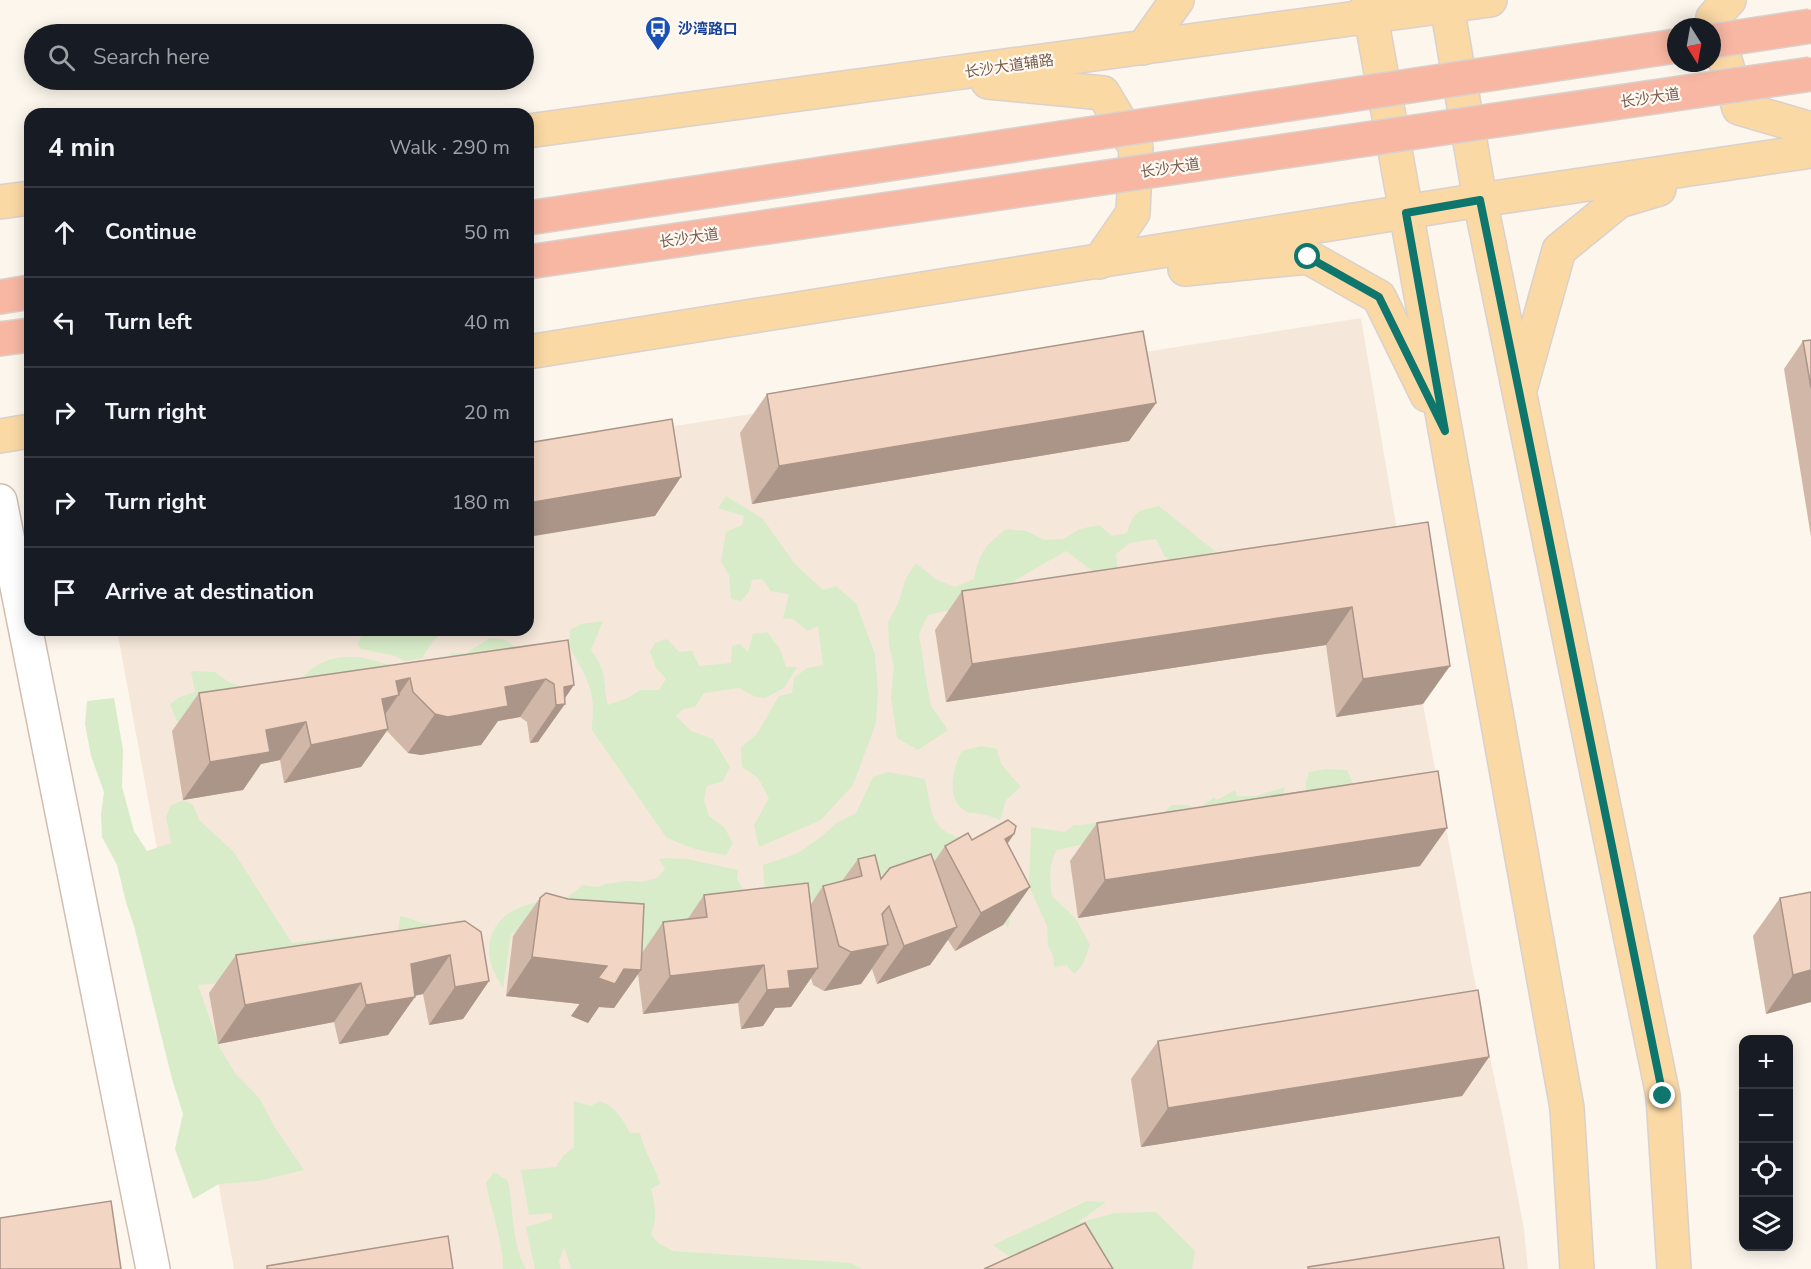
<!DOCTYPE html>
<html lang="en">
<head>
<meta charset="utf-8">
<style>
  body { margin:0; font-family:"Nunito Sans","Noto Sans SC",sans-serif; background:#20242c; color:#f1f3f6 }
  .controls { position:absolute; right:18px; bottom:18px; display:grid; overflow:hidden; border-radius:12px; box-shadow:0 3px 15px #0003 }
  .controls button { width:54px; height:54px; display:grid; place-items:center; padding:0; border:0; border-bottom:2px solid #363941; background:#171b24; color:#f1f3f6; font:30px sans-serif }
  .compass { position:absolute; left:1667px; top:18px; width:54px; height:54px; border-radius:50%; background:#171b24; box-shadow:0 3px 15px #0003; rotate:169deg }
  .stop { position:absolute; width:18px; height:18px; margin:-14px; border:4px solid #0f766e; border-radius:50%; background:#fff }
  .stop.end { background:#0f766e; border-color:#fff; box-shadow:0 2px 6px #0008 }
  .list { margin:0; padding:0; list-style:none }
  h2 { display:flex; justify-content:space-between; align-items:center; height:78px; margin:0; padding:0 24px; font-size:26px }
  h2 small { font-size:20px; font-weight:400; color:#9ea1a6 }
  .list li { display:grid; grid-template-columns:39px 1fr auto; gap:18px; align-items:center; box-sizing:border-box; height:90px; padding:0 24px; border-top:2px solid #363941 }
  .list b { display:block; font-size:22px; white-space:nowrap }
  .list em { font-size:20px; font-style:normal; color:#9ea1a6 }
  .icon { flex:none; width:33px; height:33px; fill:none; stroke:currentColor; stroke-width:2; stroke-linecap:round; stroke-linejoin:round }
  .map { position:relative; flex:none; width:1811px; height:1269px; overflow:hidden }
  .search { position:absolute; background:#171b24; box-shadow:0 3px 15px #0003; left:24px; top:24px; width:510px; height:66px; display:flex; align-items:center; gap:15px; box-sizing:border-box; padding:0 21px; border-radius:33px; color:#9ea1a6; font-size:22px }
  .panel { position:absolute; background:#171b24; box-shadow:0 3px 15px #0003; left:24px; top:108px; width:510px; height:528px; border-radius:18px }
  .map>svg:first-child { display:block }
  .residential { fill:#f5e8da }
  .green { fill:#d8ecc9 }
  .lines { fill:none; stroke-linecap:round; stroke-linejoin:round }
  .minor-casing { stroke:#d1beb0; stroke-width:36 }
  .major-casing { stroke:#dad1cd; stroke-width:36 }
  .highway-casing { stroke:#dad1cd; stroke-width:36 }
  .minor { stroke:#fff; stroke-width:33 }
  .major { stroke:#fbd9a5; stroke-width:33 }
  .highway { stroke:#f7b7a3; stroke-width:33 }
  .highway-bridge-casing { stroke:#dad1cd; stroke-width:36; stroke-linecap:butt }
  .highway-bridge { stroke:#f7b7a3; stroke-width:33 }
  .wall { fill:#d1b7a8 }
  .shaded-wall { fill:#aa9588 }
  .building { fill:#f3d5c3; stroke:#aa9588; stroke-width:1.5 }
  .route { stroke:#0f766e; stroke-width:8 }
  .labels { text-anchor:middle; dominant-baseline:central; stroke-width:4.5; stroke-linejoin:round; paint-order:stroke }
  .transit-label { font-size:15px; font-weight:bold; fill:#164399; stroke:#fffaf3; text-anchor:start }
  .street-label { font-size:15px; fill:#7a5c4d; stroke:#fffaf3 }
</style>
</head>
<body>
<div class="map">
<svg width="1811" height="1269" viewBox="0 0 1811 1269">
  <rect width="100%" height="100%" fill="#fdf6ec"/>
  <path class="residential" d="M1361,318l41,242 21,144 60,321 20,93 21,111 4,40h-1294l-117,-639h411v-181z"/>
  <g class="green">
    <path d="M726,496l37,23 31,44 29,27 13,-4 20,17 19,51 3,37 -2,32 -23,62 -32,35 -62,27 -5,-22 15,-27 -11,-20 -16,-11 -1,-20 16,-13 22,-38 13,-3 2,-15 13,-10 16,-3 -5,-39 -11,5 -14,-12 -10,-1 6,-24 -18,-3 -9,-12 -10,1 -3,12 -8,9 -10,-2 -2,-24 -8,-13 5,-30 16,-7 2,-9 -26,-8z"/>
    <path d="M1159,506l83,67 -53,-6 -24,-10 -9,-18 -26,4 -14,11 3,24 -25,-6 -28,-21 -49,28 -26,22 -63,14 -9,19 8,51 4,21 17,24 -30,20 -21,-12 -6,-41 3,-30 -5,-22 -1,-23 10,-18 8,-26 10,-15 19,16 20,8 19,-8c6,-28 10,-32 32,-50l20,2 19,9 18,-1 17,-10 19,-4 13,11 15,-3c7,-22 10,-22 32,-27z"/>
    <path d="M603,621l-12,29c3,5 8,11 10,17 5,12 3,25 7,38l20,-7 12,-8h19l7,-11 -10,-11 -6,-16 5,-9 12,-4 12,13 13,-1 7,15 32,-3 1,-17 8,-2 8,8 5,-18 14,-2 13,17 6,18h11l-13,21 -19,10 -9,-1 -17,-9 -35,5 -9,14 -12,2 -7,7 15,15 22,8 17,28 -7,14 -16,5 -3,14 5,16 15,11 9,16 -7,12c-22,-3 -41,-8 -60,-18l-74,-107 1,-26 -2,-12 -6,-17 -16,-29 1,-16 11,-6z"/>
    <path d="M364,630h79l-10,11 -11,17 -17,3 -10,-5 -34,-7 -3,-5z"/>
    <path d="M490,638l13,1 20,12 -222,28c17,-20 42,-26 67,-20 7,1 12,4 19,5 20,3 40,-2 60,-5l4,-6h15z"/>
    <path d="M191,671l24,1 12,9 29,13 -79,28 -7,-18 10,-7 15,-5z"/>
    <path d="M114,698l9,52 -1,37 12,44 13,20 24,-8 -5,-26 4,-11 13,-6 10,5 7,16 33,30 59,92 106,-12 2,-15c8,1 12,4 20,6 13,4 15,0 29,9l-216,51 -35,3 22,63 15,25 25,26 14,27 30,44 -46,11 -39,3 -26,15 -18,-50 8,-35 -11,-35 -38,-153 -8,-24 -9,-37 -15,-28 -1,-23 3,-22 -13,-36 -6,-32 2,-23z"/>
    <path d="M981,746l16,3 4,15 20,23 -15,13 -6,20c-6,-2 -12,-5 -19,-6 -4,-1 -10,0 -14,-2 -22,-11 -15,-44 -5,-61z"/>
    <path d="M1325,769l22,1 11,25 -52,6v-18l3,-11z"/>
    <path d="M888,772l37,7c8,39 5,53 47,62l40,69 -4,18 -11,-14 -180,-7 -11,-16h-41l-2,-26 35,-12 23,-16 14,-13 21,-11 17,-36z"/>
    <path d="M1285,787l-2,8 -20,24 -61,10 -14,-3 -23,3 -13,-4v-8l11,-4 9,-8h17l8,5 17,-13 3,3 18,-10 2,6h19z"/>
    <path d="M1128,817l8,3 -51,24 -28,6c-9,14 -7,30 -5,46l24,23 14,26 -8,21 -8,8 -7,-9 -13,2 -1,-11 -5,-11 -1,-19 -18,-40 2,-59 34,5 9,-7c12,1 24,-4 36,-5l7,5 2,-7z"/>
    <path d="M667,858l20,1 51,11 -1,9 6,10 -7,9 -34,8 -12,7 6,1 -42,44 -111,-24 -26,-4 -6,5 -8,53c-6,-10 -13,-22 -14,-34 -2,-41 39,-55 73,-53l21,-16 15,2 7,-3 23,-3 13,1 16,-4 8,-9 -6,-10z"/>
    <path d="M574,1101l17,5 9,-5c16,6 22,18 30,32h10c4,19 15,33 20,51l-9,5c4,16 7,29 0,45l7,9 15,8 178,12 11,6h-291l-7,-22 -5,14 2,8h-26l-9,-42 26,-8v-6l-23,2 -8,-45 35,-3 7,-11 11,-9z"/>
    <path d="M494,1172l14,9c6,29 3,62 18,88h-23c0,-29 -12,-58 -17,-86z"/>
    <path d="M1087,1201l19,1 -29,21 38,-10 41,-1 39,39 -3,18h-112l-61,-6 -26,-18z"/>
  </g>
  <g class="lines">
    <defs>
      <path id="minor" d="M0,501l153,768"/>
      <g id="major">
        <path d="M1368,0l199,1108 10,161"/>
        <path d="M1446,0l34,200 183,896 11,173"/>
        <path d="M1729,0l-16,18 26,90 72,21"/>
        <path d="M1143,48l34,-48"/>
        <path d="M988,82l115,11 33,55 -3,65 -34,49"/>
        <path d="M528,131l962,-131"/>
        <path d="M0,202l30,-4"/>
        <path d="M1185,269l123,-12 71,40 48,98"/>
        <path d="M528,352l952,-152 331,-49"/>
        <path d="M1521,386l38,-136 60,-49 40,-12"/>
        <path d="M0,436l30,-5"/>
      </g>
      <g id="highway">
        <path d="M0,297l30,-5"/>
        <path d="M0,339l30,-4"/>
      </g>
    </defs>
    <use href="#minor" class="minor-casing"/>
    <use href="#major" class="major-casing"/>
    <use href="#highway" class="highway-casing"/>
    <use href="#minor" class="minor"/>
    <use href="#major" class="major"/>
    <use href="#highway" class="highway"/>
    <defs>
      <g id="highway-bridge">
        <path d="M1712,41l99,-15"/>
        <path d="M528,218l1148,-172"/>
        <path d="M528,262l1283,-188"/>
      </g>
    </defs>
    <use href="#highway-bridge" class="highway-bridge-casing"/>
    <use href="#highway-bridge" class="highway-bridge"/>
  </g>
  <g class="wall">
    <path d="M1811,340v197l-27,-168 19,-28z"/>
    <path d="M767,394l389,9 -27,38 -377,63 -12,-71z"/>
    <path d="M1428,522l-5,182 -87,13 -10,-72 -380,57 -11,-72 27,-39z"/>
    <path d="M568,640l-3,58 -27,44 -8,1 -3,-21 -7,-5 -22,4 -17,24 -60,10 -13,-2 -21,-22 -26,36 -77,16 -4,-23 -19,4 -18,26 -60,10 -11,-69 27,-38z"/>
    <path d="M1097,823l323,43 -342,52 -8,-57z"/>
    <path d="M1014,834l-7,10 23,43 -27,38 -48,26 -7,-11 -18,25 -53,19 -5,-15 -11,15 -37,7 -11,-6 -2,-7 -20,29 -16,1 -12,18 -22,3 -3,-26 -95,11 -5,-40 -24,34 -15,-1 -11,16 -17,-7 9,-12 -74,-8 7,-60 27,-38 102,55 21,-31 24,-2 17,-25 107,9 12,-18 19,-5 16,-22 23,20 53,-17 11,-16 27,-6z"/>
    <path d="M1780,898l31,104 -45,12 -13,-78z"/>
    <path d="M465,921l24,60 -26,38 -34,6 -6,-31 -8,2 -27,39 -49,9 -5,-22 -116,22 -9,-51 27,-38z"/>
    <path d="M1158,1041l331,16 -27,39 -321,51 -10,-68z"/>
  </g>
  <g class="shaded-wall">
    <path d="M1156,403l-27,38 -377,63 27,-38z"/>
    <path d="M681,477l-26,39 -127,21v-34z"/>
    <path d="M1352,607l-26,38 -380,57 26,-38z"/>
    <path d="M1450,666l-27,38 -87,13 27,-38z"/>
    <path d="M410,678l-37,54 15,-3 -27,38 -77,16 27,-38 71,-46 14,-18z"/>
    <path d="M546,679l-26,38 -22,4 -17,24 -60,10 -13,-2 27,-39 70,-27z"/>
    <path d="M574,685l-13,19h4l-27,38 -8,1 26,-38 8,-18z"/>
    <path d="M306,722l-26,38 -19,4 -18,26 -60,10 27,-38 56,-32z"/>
    <path d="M1447,828l-27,38 -342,52 27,-38z"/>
    <path d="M1014,834l-26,38 17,-33z"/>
    <path d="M1030,887l-27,38 -48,26 26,-38z"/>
    <path d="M889,906l-26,38 25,1 -27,39 -37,7 27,-39z"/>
    <path d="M957,927l-27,38 -53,19 27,-38z"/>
    <path d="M450,955l-27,39 -39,8 27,-38z"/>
    <path d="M532,957l75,9 -27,38 -74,-8z"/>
    <path d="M764,965l-26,38 -95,11 27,-38z"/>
    <path d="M818,968l-27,39 -16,1 -12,18 -22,3 26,-39 21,-19z"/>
    <path d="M624,969l17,1 -27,38 -15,-1 -11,16 -17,-7 27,-38z"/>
    <path d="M1811,970v32l-45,12 27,-39z"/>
    <path d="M489,981l-26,38 -34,6 26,-38z"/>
    <path d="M361,983l-27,39 -116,22 27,-39z"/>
    <path d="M415,997l-27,38 -49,9 27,-39z"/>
    <path d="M1489,1057l-27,39 -321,51 27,-39z"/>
  </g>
  <g class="building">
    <path d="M1143,331l13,72 -377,63 -12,-72z"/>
    <path d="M1811,340v48l-8,-47z"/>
    <path d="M672,419l9,58 -153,26v-60z"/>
    <path d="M1428,522l22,144 -87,13 -11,-72 -380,57 -10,-73z"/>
    <path d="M568,640l6,45 -10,2 1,17 -9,1 -2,-21 -8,-5 -41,8 3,19 -60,11 -13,-3 -22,-22 -3,-14 -14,3 3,14 -17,4 6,30 -77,16 -5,-23 -40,8 4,22 -60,10 -11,-69z"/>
    <path d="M1438,771l9,57 -342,52 -8,-57z"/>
    <path d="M1008,820l8,6 -2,8 -9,5 25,48 -49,26 -36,-67 23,-13 4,7z"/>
    <path d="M931,854l26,73 -53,19 -15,-40 -7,8 6,31 -37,7 -12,-6 -16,-60 39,-10 -4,-17 17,-4 6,24 9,-11z"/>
    <path d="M808,883l10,85 -30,3 2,17 -23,2 -3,-25 -94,11 -7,-54 44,-5 -3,-22z"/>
    <path d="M1811,892v78l-18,5 -13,-77z"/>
    <path d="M546,893l22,6 76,5 -3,66 -17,-1 -9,15 -17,-6 9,-12 -75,-9 8,-59z"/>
    <path d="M465,921l16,11 8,49 -34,6 -5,-32 -39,9 4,33 -49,8 -5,-22 -116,22 -9,-50z"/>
    <path d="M1478,990l11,67 -321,51 -10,-67z"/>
    <path d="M111,1201l10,68h-121v-51z"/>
    <path d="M1085,1223l28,46h-129z"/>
    <path d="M448,1236l5,33h-186v-3z"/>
    <path d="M1499,1237l5,32h-196v-2z"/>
  </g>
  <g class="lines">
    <path class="route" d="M1308,257l71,40 66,134 -39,-218 74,-13 183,896"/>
  </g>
  <defs>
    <symbol id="bus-pin" viewBox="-11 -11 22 30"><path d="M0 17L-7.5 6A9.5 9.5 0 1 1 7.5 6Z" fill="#1a4fb4" stroke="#fffaf3"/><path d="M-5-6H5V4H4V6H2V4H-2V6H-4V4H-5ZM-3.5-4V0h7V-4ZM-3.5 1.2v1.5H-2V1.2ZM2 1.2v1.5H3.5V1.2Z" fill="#fff"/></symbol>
  </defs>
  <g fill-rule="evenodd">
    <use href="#bus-pin" x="643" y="14" width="30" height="40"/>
  </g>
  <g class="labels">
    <g class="transit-label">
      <text x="678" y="29">沙湾路口</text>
    </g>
    <g class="street-label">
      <text transform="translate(1009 66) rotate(-8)">长沙大道辅路</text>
      <text transform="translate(1650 98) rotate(-8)">长沙大道</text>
      <text transform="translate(1170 168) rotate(-8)">长沙大道</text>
      <text transform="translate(689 238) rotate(-8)">长沙大道</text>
    </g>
  </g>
</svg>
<div class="controls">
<button>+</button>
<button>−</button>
<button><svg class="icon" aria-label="locate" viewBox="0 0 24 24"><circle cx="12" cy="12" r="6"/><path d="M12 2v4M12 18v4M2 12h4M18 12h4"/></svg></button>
<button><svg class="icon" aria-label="layers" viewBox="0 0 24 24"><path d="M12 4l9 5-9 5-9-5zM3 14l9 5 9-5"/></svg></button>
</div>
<svg class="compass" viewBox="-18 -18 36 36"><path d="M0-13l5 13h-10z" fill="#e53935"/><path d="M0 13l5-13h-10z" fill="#9ea1a6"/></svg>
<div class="stop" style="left:1308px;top:257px"></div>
<div class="stop end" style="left:1663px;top:1096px"></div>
<div class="search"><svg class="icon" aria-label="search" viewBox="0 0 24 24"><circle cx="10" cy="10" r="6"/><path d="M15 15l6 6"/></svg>Search here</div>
<section class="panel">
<h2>4 min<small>Walk · 290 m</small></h2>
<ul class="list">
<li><svg class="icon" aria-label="ahead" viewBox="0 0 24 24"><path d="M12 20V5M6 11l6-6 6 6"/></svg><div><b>Continue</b></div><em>50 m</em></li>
<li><svg class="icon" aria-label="left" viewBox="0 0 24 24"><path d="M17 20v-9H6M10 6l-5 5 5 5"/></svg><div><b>Turn left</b></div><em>40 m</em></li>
<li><svg class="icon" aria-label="right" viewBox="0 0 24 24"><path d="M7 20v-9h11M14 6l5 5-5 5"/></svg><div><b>Turn right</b></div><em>20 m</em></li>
<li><svg class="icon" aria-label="right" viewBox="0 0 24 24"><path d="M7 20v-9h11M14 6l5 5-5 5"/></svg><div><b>Turn right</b></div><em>180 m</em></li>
<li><svg class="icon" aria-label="arrive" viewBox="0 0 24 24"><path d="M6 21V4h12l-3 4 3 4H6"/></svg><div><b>Arrive at destination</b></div></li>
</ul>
</section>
</div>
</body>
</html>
